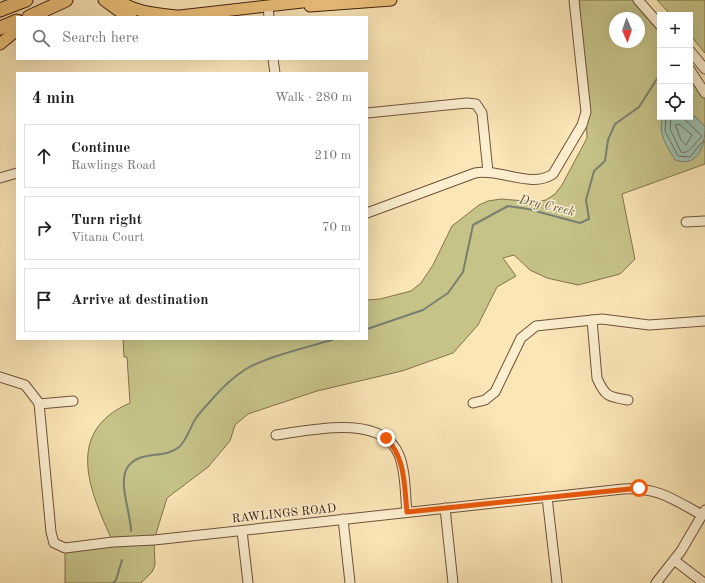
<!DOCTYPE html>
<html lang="en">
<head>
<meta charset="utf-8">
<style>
  body { margin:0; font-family:"Old Standard TT",serif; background:#f2f2f2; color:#222 }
  .controls { position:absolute; right:12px; top:12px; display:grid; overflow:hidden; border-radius:0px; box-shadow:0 4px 16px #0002 }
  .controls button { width:36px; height:36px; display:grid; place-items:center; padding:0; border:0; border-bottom:1px solid #e0e0e0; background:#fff; color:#222; font:20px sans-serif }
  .compass { position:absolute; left:609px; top:12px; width:36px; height:36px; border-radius:50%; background:#fff; box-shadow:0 4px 16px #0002; rotate:178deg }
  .stop { position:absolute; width:12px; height:12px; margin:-9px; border:3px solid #ea580c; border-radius:50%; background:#fff }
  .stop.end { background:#ea580c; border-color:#fff; box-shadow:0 1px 4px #0008 }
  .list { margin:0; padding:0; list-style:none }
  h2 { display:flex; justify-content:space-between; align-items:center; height:52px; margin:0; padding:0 16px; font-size:17px }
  h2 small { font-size:13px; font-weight:400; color:#767676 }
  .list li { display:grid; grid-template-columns:26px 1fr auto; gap:12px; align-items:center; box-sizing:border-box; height:64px; margin:0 8px 8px; padding:0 8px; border:1px solid #e0e0e0; border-radius:0px }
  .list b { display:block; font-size:15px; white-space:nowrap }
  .list p { margin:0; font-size:13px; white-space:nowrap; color:#767676 }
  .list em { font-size:13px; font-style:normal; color:#767676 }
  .icon { flex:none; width:22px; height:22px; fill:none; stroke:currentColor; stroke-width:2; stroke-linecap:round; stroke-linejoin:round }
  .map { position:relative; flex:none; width:705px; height:583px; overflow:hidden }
  .search { position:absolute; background:#fff; box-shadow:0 4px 16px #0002; left:16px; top:16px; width:352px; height:44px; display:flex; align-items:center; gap:10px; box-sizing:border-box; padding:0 14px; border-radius:0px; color:#767676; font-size:15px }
  .panel { position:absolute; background:#fff; box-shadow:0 4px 16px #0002; left:16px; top:72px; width:352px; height:268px; border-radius:0px }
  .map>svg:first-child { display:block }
  .green { fill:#c6c389; stroke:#84724c; fill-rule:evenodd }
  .water { fill:#9fc0af; stroke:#79806f }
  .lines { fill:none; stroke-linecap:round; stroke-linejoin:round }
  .shore { stroke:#70705f; stroke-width:1 }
  .stream { stroke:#79806f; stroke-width:2 }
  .minor-casing { stroke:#705239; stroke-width:11 }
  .major-casing { stroke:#41200f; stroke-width:13 }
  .highway-casing { stroke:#41200f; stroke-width:15 }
  .minor { stroke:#fcefd0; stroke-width:9 }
  .major { stroke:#eec37c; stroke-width:11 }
  .highway { stroke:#eec37c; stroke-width:13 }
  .route { stroke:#ea580c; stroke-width:5 }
  .labels { text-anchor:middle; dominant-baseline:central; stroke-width:3; stroke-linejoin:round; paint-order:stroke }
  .street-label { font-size:12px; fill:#41200f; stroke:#fcefd0 }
  .water-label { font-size:13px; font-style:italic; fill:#5d503f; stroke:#fcefd0 }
</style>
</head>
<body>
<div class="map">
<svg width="705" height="583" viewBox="0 0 705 583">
  <rect width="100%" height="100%" fill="#fbe6b7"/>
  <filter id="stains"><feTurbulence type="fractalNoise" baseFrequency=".005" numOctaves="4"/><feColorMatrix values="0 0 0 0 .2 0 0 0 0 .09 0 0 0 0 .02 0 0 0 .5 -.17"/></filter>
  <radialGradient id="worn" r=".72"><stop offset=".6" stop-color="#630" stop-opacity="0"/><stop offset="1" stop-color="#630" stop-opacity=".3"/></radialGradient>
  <g class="green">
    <path d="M574,0h64l22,25v92h30v-47l15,23v71l-83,30 13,65 -15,15 -42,11 -31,-7 -17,-8 -16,-15 -11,3 13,18 -19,11 -19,38 -25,28 -51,18 -85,20 -69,23 -13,11 -5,16 -22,26 -41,31 -13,42 1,25 -3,7 -11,11h-76v-35l48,-6c-23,-50 -50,-110 17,-139l-3,-46h-3l-1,-18h244v-39l13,-1 31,-8 10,-8 12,-18 19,-39 27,-21 9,-4 13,-2 36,3 9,-2 9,-6 7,-9 25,-47 -1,-26zM615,18h24v24h-24z"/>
    <path d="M657,0h48v53l-15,-18v-20h-19z"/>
  </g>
  <path class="water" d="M690,114l7,4 8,9c0,19 -7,41 -30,33 -8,-14 -18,-27 -12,-43h27z"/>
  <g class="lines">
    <g class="shore">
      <path d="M666,117l-1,14 13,25 12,1 11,-14 4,-1"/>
      <path d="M671,117l-1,12 11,23c9,3 15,-11 21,-16l-20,-19"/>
      <path d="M676,125l3,-1 13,11 -6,10 -5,-5z"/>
    </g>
    <g class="stream">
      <path d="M367,329l56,-19 25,-17 15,-21 10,-47 35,-19 20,3 52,14 9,-4 -3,-19 8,-29 11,-10 3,-21 7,-16 24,-17 21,-33"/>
      <path d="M131,531c0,-17 -13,-48 -4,-63 12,-19 37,-8 52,-21 8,-7 11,-20 17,-29 5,-7 12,-14 18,-21 8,-9 21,-21 32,-28 22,-13 63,-22 89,-30"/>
      <path d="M113,583l3,-3 6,-20"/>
    </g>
    <defs>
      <g id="minor">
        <path d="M638,0l22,25"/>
        <path d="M268,7l1,10"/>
        <path d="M690,51l15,18"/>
        <path d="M273,59l2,14"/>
        <path d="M690,70l15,23"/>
        <path d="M367,113l100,-10 9,1 6,9 6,59"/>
        <path d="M0,178l17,-5"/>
        <path d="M367,213l108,-40c25,-5 56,16 78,1l29,-49 4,-13 -12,-112"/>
        <path d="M686,222l19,-1"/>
        <path d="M592,320l5,58c8,19 12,19 31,22"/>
        <path d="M0,377l25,8 14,18 12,129 3,11 11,5 48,-6 41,-2 469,-51c34,-2 50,10 79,26"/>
        <path d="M473,403l12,-3 10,-8 26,-54 15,-12 66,-7 47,6 56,-4"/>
        <path d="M39,404l34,-3"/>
        <path d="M276,435c35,-5 106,-22 123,20 7,17 6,40 8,57"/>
        <path d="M547,497l10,86"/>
        <path d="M445,508l8,75"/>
        <path d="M343,519l7,64"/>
        <path d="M242,531l6,52"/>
        <path d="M674,560l30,23"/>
        <path d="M656,583l25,-32 24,-41"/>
      </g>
      <g id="major">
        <path d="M104,0l15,11 12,6"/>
        <path d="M118,0c18,13 37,13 58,16"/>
        <path d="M310,6l81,-6"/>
        <path d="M171,17l149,-17"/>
        <path d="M0,44l17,-14"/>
      </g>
      <g id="highway">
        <path d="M0,10l26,-10"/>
        <path d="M29,17l37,-17"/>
        <path d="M0,28l17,-7"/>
      </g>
    </defs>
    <use href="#minor" class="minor-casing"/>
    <use href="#major" class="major-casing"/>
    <use href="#highway" class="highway-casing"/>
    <use href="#minor" class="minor"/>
    <use href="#major" class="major"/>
    <use href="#highway" class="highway"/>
  </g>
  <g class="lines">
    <path class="route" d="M386,438c20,21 18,47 21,74l232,-24"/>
  </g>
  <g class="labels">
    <g class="street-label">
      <text transform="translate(284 514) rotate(-6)">RAWLINGS ROAD</text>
    </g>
    <g class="water-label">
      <text transform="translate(547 206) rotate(13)">Dry Creek</text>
    </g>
  </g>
  <rect width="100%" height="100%" filter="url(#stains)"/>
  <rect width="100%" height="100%" fill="url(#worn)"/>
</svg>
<div class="controls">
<button>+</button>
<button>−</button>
<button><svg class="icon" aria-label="locate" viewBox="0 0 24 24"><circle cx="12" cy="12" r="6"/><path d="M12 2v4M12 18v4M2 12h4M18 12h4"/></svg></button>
</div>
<svg class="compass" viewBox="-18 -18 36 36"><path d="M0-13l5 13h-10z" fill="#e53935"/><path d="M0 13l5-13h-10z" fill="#767676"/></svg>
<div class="stop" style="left:639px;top:488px"></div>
<div class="stop end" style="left:386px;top:438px"></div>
<div class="search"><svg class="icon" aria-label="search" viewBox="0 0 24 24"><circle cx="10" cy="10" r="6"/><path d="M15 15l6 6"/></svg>Search here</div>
<section class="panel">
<h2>4 min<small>Walk · 280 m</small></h2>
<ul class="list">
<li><svg class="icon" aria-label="ahead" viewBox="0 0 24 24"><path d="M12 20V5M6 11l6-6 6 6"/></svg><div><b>Continue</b><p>Rawlings Road</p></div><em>210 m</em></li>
<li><svg class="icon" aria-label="right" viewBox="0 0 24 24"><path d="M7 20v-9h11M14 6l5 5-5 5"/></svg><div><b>Turn right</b><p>Vitana Court</p></div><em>70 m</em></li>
<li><svg class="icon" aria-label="arrive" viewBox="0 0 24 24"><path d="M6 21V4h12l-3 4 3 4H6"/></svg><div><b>Arrive at destination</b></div></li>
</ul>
</section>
</div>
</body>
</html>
